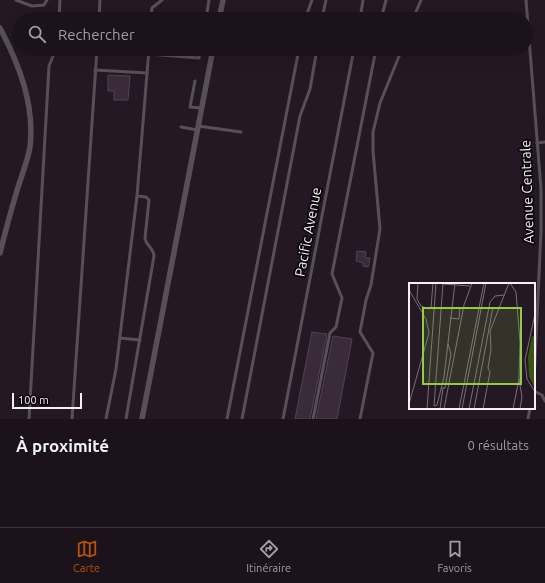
<!DOCTYPE html>
<html lang="fr">
<head>
<meta charset="utf-8">
<style>
  body { margin:0; font-family:Ubuntu,sans-serif; background:#292029; color:#f1f3f6 }
  .scale { position:absolute; left:12px; bottom:10px; width:70px; box-sizing:border-box; padding-left:4px; border:2px solid #f7eef7; border-top:0; font-size:11px; line-height:14px; white-space:nowrap; color:#f7eef7; -webkit-text-stroke:3px #0a060a; paint-order:stroke }
  .list { margin:0; padding:0; list-style:none }
  h2 { display:flex; justify-content:space-between; align-items:center; height:52px; margin:0; padding:0 16px; font-size:17px }
  h2 small { font-size:13px; font-weight:400; color:#a09ea3 }
  .icon { flex:none; width:22px; height:22px; fill:none; stroke:currentColor; stroke-width:2; stroke-linecap:round; stroke-linejoin:round }
  .map { position:relative; flex:none; width:545px; height:419px; overflow:hidden }
  .search { position:absolute; background:#1c121c; box-shadow:0 4px 16px #0002; left:12px; right:12px; top:12px; height:44px; display:flex; align-items:center; gap:10px; box-sizing:border-box; padding:0 14px; border-radius:22px; color:#a09ea3; font-size:15px }
  .sheet { height:108px; background:#1c121c }
  nav { display:flex; justify-content:space-around; align-items:center; box-sizing:border-box; height:56px; border-top:1px solid #3a323b; background:#1c121c; font-size:11px; color:#a09ea3 }
  nav a { display:grid; justify-items:center; gap:2px }
  nav .on { color:#b45309 }
  .map>svg:first-child { display:block }
  .building { fill:#392b39; stroke:#514351 }
  .lines { fill:none; stroke-linecap:round; stroke-linejoin:round }
  .service { stroke:#575157; stroke-width:3 }
  .minor { stroke:#575157; stroke-width:5.5 }
  .labels { text-anchor:middle; dominant-baseline:central; stroke-width:3.5; stroke-linejoin:round; paint-order:stroke }
  .street-label { font-size:14px; fill:#f7eef7; stroke:#0a060a }
  .inset-road { fill:none; stroke:#796e79; stroke-width:1 }
  .view { fill:#90cd41; fill-opacity:0.15; stroke:#90cd41; stroke-width:2 }
  .inset-edge { fill:none; stroke:#f7eef7; stroke-width:2 }
</style>
</head>
<body>
<div class="map">
<svg width="545" height="419" viewBox="0 0 545 419">
  <rect width="100%" height="100%" fill="#251825"/>
  <g class="building">
    <path d="M108,75l22,1 -2,24h-14v-9h-6z"/>
    <path d="M357,251l9,1 -1,6h5l-2,9 -5,-1v-3l-7,-2z"/>
    <path d="M312,332l15,2 -17,85h-15z"/>
    <path d="M333,336l19,3 -15,80h-21z"/>
  </g>
  <g class="lines">
    <g class="service">
      <path d="M16,0l16,6 12,-1 3,-5"/>
      <path d="M526,0l15,189v42l-7,152"/>
      <path d="M59,19l1,-19"/>
      <path d="M99,19l1,-19"/>
      <path d="M151,19l1,-11 10,-8"/>
      <path d="M206,19l3,-19"/>
      <path d="M305,19l7,-19"/>
      <path d="M322,19l4,-19"/>
      <path d="M360,19l3,-19"/>
      <path d="M381,19l5,-19"/>
      <path d="M413,19l8,-19"/>
      <path d="M148,54l51,4 2,-9"/>
      <path d="M95,70l52,3"/>
      <path d="M195,81l-5,26 11,1"/>
      <path d="M198,126l43,6"/>
      <path d="M181,127l16,3"/>
      <path d="M537,143l8,-1"/>
      <path d="M120,338l20,2"/>
      <path d="M534,391l8,4 3,6"/>
      <path d="M29,419l20,-353 7,-17"/>
      <path d="M72,419l25,-370"/>
      <path d="M106,419l10,-50 21,-173 12,-147"/>
      <path d="M126,419l28,-163c0,-8 -8,-10 -9,-18l4,-38 -3,-3 -9,-1"/>
      <path d="M227,419l72,-370"/>
      <path d="M242,419l58,-303 10,-27 7,-40"/>
      <path d="M283,419l71,-370"/>
      <path d="M313,419l17,-86 6,-6 6,-29 -10,-24 44,-225"/>
      <path d="M360,419l13,-66 -13,-21 6,-32 5,-15 9,-56 -7,-78v-19l7,-29 22,-54"/>
      <path d="M528,419l2,-11"/>
    </g>
    <g class="minor">
      <path d="M219,19l4,-19"/>
      <path d="M0,28c19,36 35,77 30,119 -3,17 -10,32 -14,47 -6,20 -11,39 -16,59"/>
      <path d="M142,419l71,-370"/>
    </g>
  </g>
  <g class="labels">
    <g class="street-label">
      <text transform="translate(527 192) rotate(-92)">Avenue Centrale</text>
      <text transform="translate(308 232) rotate(-79)">Pacific Avenue</text>
    </g>
  </g>
  <g transform="translate(409 283)">
    <rect width="126" height="126" fill="#251825"/>
    <path d="M123,53l3,1v52l-6,-13 -1,-19z" fill="#385513"/>
    <path class="inset-road" d="M9,0l-1,16 4,7 8,3 2,-1 2,-25M34,0l-9,123 3,-1 7,-28 11,-94M101,0l6,9 4,50 -1,37 -6,30M34,1l27,2M0,7l17,29 3,14 -20,71M126,31l-10,46 2,19 8,13M41,35l9,1 1,-12M110,96l3,18 -2,12M32,105h4l6,-34 -3,-10M18,126l9,-126M31,126l3,-21M35,126l20,-104 8,-22M50,126l25,-126M53,126l24,-126M60,126l21,-107 5,-6 9,-1M65,126l19,-102M74,126l7,-37 -2,-4 3,-19 -1,-18 19,-48"/>
    <path class="view" d="M14,25h98v76h-98z"/>
    <rect width="126" height="126" class="inset-edge"/>
  </g>
</svg>
<div class="scale">100 m</div>
<div class="search"><svg class="icon" aria-label="search" viewBox="0 0 24 24"><circle cx="10" cy="10" r="6"/><path d="M15 15l6 6"/></svg>Rechercher</div>
</div>
<section class="sheet">
<h2>À proximité<small>0 résultats</small></h2>
<ul class="list">
</ul>
</section>
<nav>
<a class="on"><svg class="icon" aria-label="map" viewBox="0 0 24 24"><path d="M3 6l6-2 6 2 6-2v14l-6 2-6-2-6 2zM9 4v14M15 6v14"/></svg>Carte</a>
<a><svg class="icon" aria-label="directions" viewBox="0 0 24 24"><path d="M12 3l9 9-9 9-9-9zM9 14v-3h6M13 9l2 2-2 2"/></svg>Itinéraire</a>
<a><svg class="icon" aria-label="saved" viewBox="0 0 24 24"><path d="M7 4h10v16l-5-4-5 4z"/></svg>Favoris</a>
</nav>
</body>
</html>
